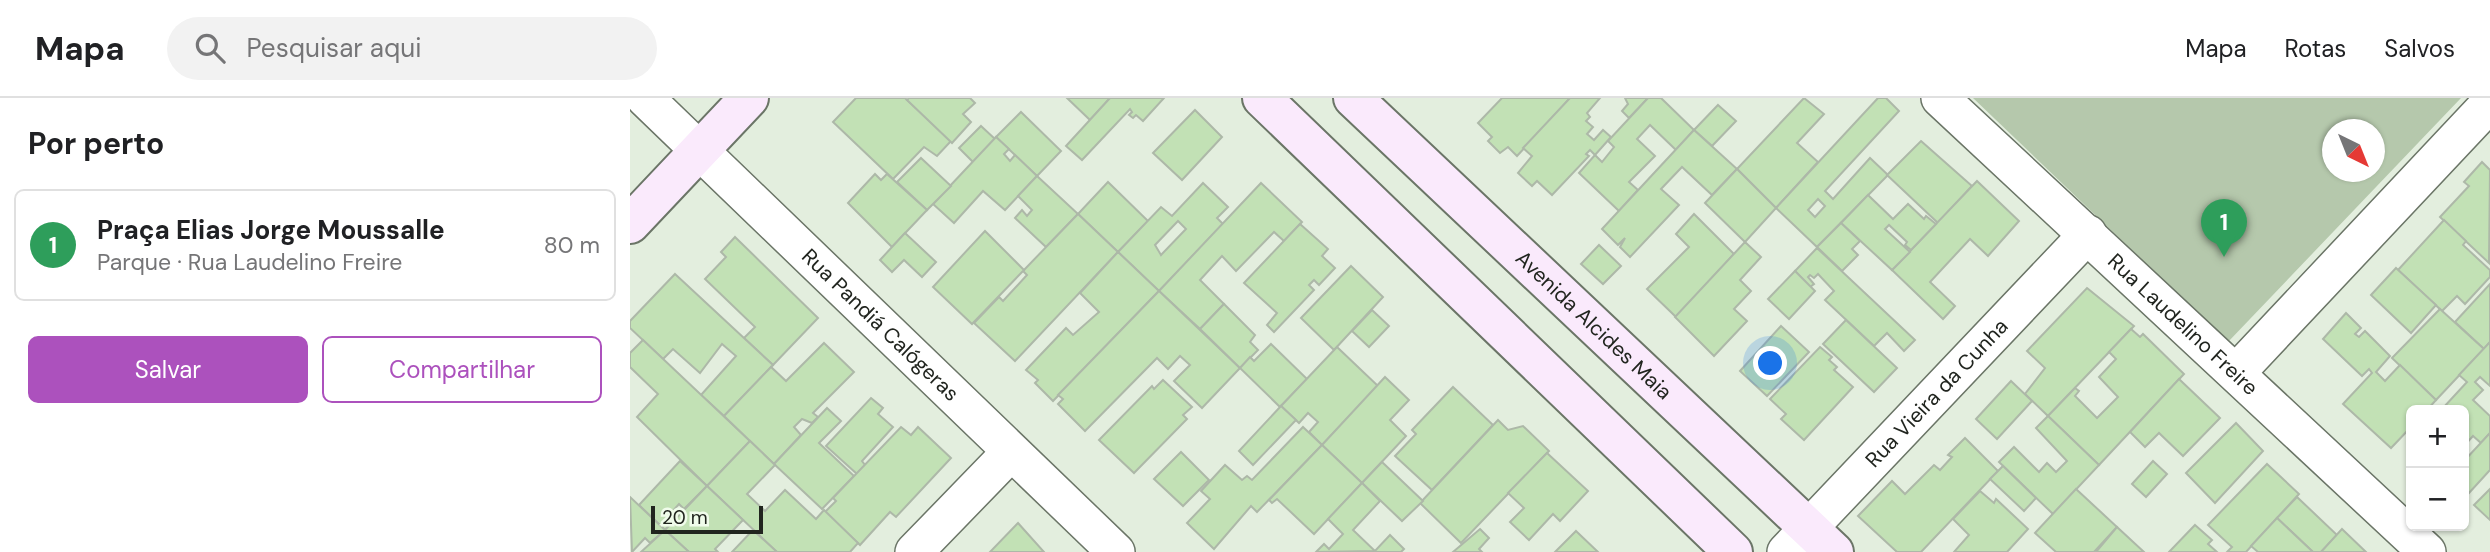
<!DOCTYPE html>
<html lang="pt">
<head>
<meta charset="utf-8">
<style>
  body { margin:0; font-family:"DM Sans",sans-serif; background:#f2f2f2; color:#202124 }
  .controls { position:absolute; right:21px; bottom:21px; display:grid; overflow:hidden; border-radius:10px; box-shadow:0 2px 5px #0004 }
  .controls button { width:63px; height:63px; display:grid; place-items:center; padding:0; border:0; border-bottom:2px solid #e0e0e0; background:#fff; color:#202124; font:35px sans-serif }
  .compass { position:absolute; left:1692px; top:21px; width:63px; height:63px; border-radius:50%; background:#fff; box-shadow:0 2px 5px #0004; rotate:137deg }
  .scale { position:absolute; left:21px; bottom:18px; width:112px; box-sizing:border-box; padding-left:7px; border:4px solid #21251f; border-top:0; font-size:19px; line-height:24px; white-space:nowrap; color:#21251f; -webkit-text-stroke:5px #f0fceb; paint-order:stroke }
  .you { position:absolute; left:1141px; top:266px; width:24px; height:24px; margin:-18px; border:5px solid #fff; border-radius:50%; background:#1a73e8; box-shadow:0 0 0 10px #1a73e833 }
  .badge { display:grid; place-items:center; width:46px; height:46px; border-radius:50%; background:#ac51bd; color:#fff; font-size:23px; font-weight:700 }
  .pin { position:absolute; translate:-50% -58px; filter:drop-shadow(0 2px 4px #0008) }
  .pin::after { content:''; position:absolute; top:37px; width:24px; height:21px; background:inherit; clip-path:polygon(0 0,100% 0,50% 100%) }
  .list { margin:0; padding:0; list-style:none }
  h2 { display:flex; justify-content:space-between; align-items:center; height:91px; margin:0; padding:0 28px; font-size:30px }
  h2 small { font-size:23px; font-weight:400; color:#757577 }
  .list li { display:grid; grid-template-columns:46px 1fr auto; gap:21px; align-items:center; box-sizing:border-box; height:112px; margin:0 14px 14px; padding:0 14px; border:2px solid #e0e0e0; border-radius:10px }
  .list b { display:block; font-size:26px; white-space:nowrap }
  .list p { margin:0; font-size:23px; white-space:nowrap; color:#757577 }
  .list em { font-size:23px; font-style:normal; color:#757577 }
  .actions { display:flex; gap:14px; padding:21px 28px }
  .actions a { flex:1; padding:16px 0; border:2px solid #ac51bd; border-radius:10px; text-align:center; font-size:24px; color:#ac51bd }
  .actions .main { background:#ac51bd; color:#fff }
  .icon { flex:none; width:38px; height:38px; fill:none; stroke:currentColor; stroke-width:2; stroke-linecap:round; stroke-linejoin:round }
  .map { position:relative; flex:none; width:1860px; height:454px; overflow:hidden }
  header { display:flex; align-items:center; gap:42px; box-sizing:border-box; height:98px; padding:0 35px; background:#fff; border-bottom:2px solid #e0e0e0 }
  header strong { font-size:33px }
  nav { display:flex; gap:38px; margin-inline-start:auto; font-size:24px }
  .search { width:490px; height:63px; background:#f2f2f2; display:flex; align-items:center; gap:18px; box-sizing:border-box; padding:0 24px; border-radius:38px; color:#757577; font-size:26px }
  main { display:flex }
  aside { flex:1; background:#fff }
  .map>svg:first-child { display:block }
  .green { fill:#b5c8ac; fill-rule:evenodd }
  .building { fill:#c2e1b5; stroke:#adb8a8; stroke-width:2; fill-rule:evenodd }
  .lines { fill:none; stroke-linecap:round; stroke-linejoin:round }
  .street-casing { stroke:#6b7567; stroke-width:40 }
  .secondary-casing { stroke:#6b7567; stroke-width:42 }
  .street { stroke:#fff; stroke-width:37 }
  .secondary { stroke:#faeafc; stroke-width:38 }
  .labels { text-anchor:middle; dominant-baseline:central; stroke-width:7; stroke-linejoin:round; paint-order:stroke }
  .street-label { font-size:21px; fill:#21251f; stroke:#f0fceb }
</style>
</head>
<body>
<header>
<strong>Mapa</strong>
<div class="search"><svg class="icon" aria-label="search" viewBox="0 0 24 24"><circle cx="10" cy="10" r="6"/><path d="M15 15l6 6"/></svg>Pesquisar aqui</div>
<nav><a>Mapa</a><a>Rotas</a><a>Salvos</a></nav>
</header>
<main>
<aside>
<h2>Por perto<small></small></h2>
<ul class="list">
<li><span class="badge" style="background:#2e9e5b">1</span><div><b>Praça Elias Jorge Moussalle</b><p>Parque · Rua Laudelino Freire</p></div><em>80 m</em></li>
</ul>
<div class="actions"><a class="main">Salvar</a><a>Compartilhar</a></div>
</aside>
<div class="map">
<svg width="1860" height="454" viewBox="0 0 1860 454">
  <rect width="100%" height="100%" fill="#e3eede"/>
  <path class="green" d="M1343,0h488l-233,244zM1702,32h42v42h-42z"/>
  <g class="building">
    <path d="M226,0h49l46,43 -14,15 -13,-9 -31,32 -60,-57z"/>
    <path d="M279,0h61l5,5 -12,11 8,8 -19,21 -45,-43z"/>
    <path d="M437,0h43l-20,22z"/>
    <path d="M480,0h54l-21,23 -7,-6 -3,3 -4,-3 3,-3 -2,-3 -48,51 -16,-14z"/>
    <path d="M872,0h68l-53,58 -9,-9 -8,6 -12,-12 4,-4 -14,-14z"/>
    <path d="M940,0h30l-13,15 3,4 -4,4 7,6 -6,7 7,6 9,-10 8,7 -16,18 -5,-5 -4,4 3,2 -37,39 -15,-14 -5,5 -14,-13 14,-17 -9,-8z"/>
    <path d="M995,0h23l-19,20 -7,-7 6,-7z"/>
    <path d="M1018,0h13l33,32 -18,20 -26,-25 -13,14 18,17 -26,26 9,8 -19,21 -40,-38 16,-18 7,7 12,-15 -6,-6z"/>
    <path d="M1174,0l20,16 -27,29 21,19 -42,46 -39,-39z"/>
    <path d="M1248,0h8l13,13 -74,80 8,8 37,-41 18,17 -71,72 -41,-39zM1188,101l7,7 -10,11 -7,-7z"/>
    <path d="M1088,7l18,16 -24,25 -18,-16z"/>
    <path d="M565,12l27,27 -40,43 -29,-27z"/>
    <path d="M391,14l40,39 -24,25 -41,-39z"/>
    <path d="M351,28l14,13 -22,23 -14,-14z"/>
    <path d="M1064,32l43,39 -25,26 -30,-28 -21,22 18,16 -49,52 -10,-10 5,-9 -7,7 -16,-16z"/>
    <path d="M366,39l13,12 -5,5 6,7 5,-6 22,21 -32,34 -22,-19 -29,32 -21,-19z"/>
    <path d="M1291,43l51,45 -34,37 -51,-48z"/>
    <path d="M291,60l30,28 -24,24 -30,-28z"/>
    <path d="M1852,64l8,8 -1,93 -49,-46 29,-31 -5,-4z"/>
    <path d="M1107,71l39,39 -31,34 -40,-39z"/>
    <path d="M245,76l6,6 6,-6 40,36 -35,37 -44,-44z"/>
    <path d="M407,78l41,38 -32,33 -31,-29 7,-8 5,6 5,-6 -14,-14z"/>
    <path d="M1347,83l42,40 -31,35 -18,-17 -40,43 25,24 -12,13 -51,-49z"/>
    <path d="M478,84l40,39 -30,31 -40,-38z"/>
    <path d="M573,85l25,24 -11,11 6,6 -64,67 -41,-39 43,-45 11,9zM548,123l8,8 -25,26 -6,-10z"/>
    <path d="M631,85l41,39 -18,19 -10,-9 -38,39 -14,-15 -22,24 24,24 -24,25 -41,-38z"/>
    <path d="M1238,97l25,24 15,-15 16,15 2,-3 10,8 -25,26 -6,-5 2,-3 -18,-17 -4,4 25,23 -18,18 -51,-47z"/>
    <path d="M448,116l40,38 -103,109 -41,-38 25,-26 4,4 24,-26 -4,-4z"/>
    <path d="M1064,116l40,40 -58,63 -29,-28 42,-42 -13,-13z"/>
    <path d="M1814,122l22,21 -3,4 27,25v7l-25,27 -8,-8 -15,15 -44,-41z"/>
    <path d="M1211,125l19,18 -8,8 6,6 -16,16 -25,-24z"/>
    <path d="M670,126l28,25 -6,7 13,12 -16,17 -5,-5 -5,5 5,5 -40,42 -7,-7 10,-12 -33,-30z"/>
    <path d="M355,133l39,39 -52,54 -39,-37z"/>
    <path d="M275,135l31,29 -14,15 -18,-17 -12,12 -12,-12z"/>
    <path d="M105,139l83,81 -45,47 -29,-27 11,-11 -50,-48 21,-22 -5,-5z"/>
    <path d="M1115,144l16,15 -21,23 11,11 -17,18 13,12 -33,35 -39,-39z"/>
    <path d="M969,147l22,21 -18,18 -22,-20z"/>
    <path d="M1187,150l98,92 -11,11 -17,-18 -13,13 -49,-46 9,-9 -16,-17 -4,4 -4,-3 -2,2 6,7 -4,3 -15,-16z"/>
    <path d="M488,154l41,39 -106,110 -18,-18 3,-3 -12,-10 40,-42 7,7 26,-23 -19,-19z"/>
    <path d="M721,168l32,31 -49,53 -33,-32z"/>
    <path d="M1766,170l40,37 -25,28 -40,-38z"/>
    <path d="M1165,173l20,20 -26,28 -21,-20z"/>
    <path d="M45,176l98,91 -49,51 -23,-21 35,-39 -14,-12 -22,29 -27,-24 -10,10 -33,-31v-7z"/>
    <path d="M1860,186v58l-6,7 -29,-27z"/>
    <path d="M1457,190l47,38 -86,90 -23,-22 20,-26 -18,-17z"/>
    <path d="M529,193l81,77 -38,40 -28,-27 16,-16 -10,-9 -12,13 -11,-11 -72,73 -27,-27 5,-5 -5,-4z"/>
    <path d="M594,206l31,31 -5,7 8,8 -18,18 -40,-39z"/>
    <path d="M1810,211l44,40 -48,51 -44,-42z"/>
    <path d="M742,212l17,16 -20,21 -17,-16z"/>
    <path d="M1716,215l15,15 -6,6 4,3 6,-6 25,25 -14,16 9,9 15,-16 36,35 -9,10h-16v17l-20,21 -48,-44 29,-31 -3,-4 -7,7 -39,-37z"/>
    <path d="M1216,222l51,48 -23,24 -51,-48z"/>
    <path d="M1151,228l28,26 -42,44 -27,-25z"/>
    <path d="M1501,231l9,8 3,-3 41,40 -85,91 -51,-49 27,-28 4,3 -4,5 22,22 21,-21 -19,-20 17,-18 -7,-7z"/>
    <path d="M13,242l107,101 -43,45 -70,-69 21,-23 -28,-27v-14z"/>
    <path d="M1860,244v44l-10,-9 -5,5 8,8 -10,10 17,16v17l-9,10 -8,-7 -9,10v-36l-21,-2 24,-26 -8,-7z"/>
    <path d="M194,245l30,29 -41,41 5,4 -6,6 -10,-4 -8,8 7,8 -27,29 -50,-48 47,-49 15,14z"/>
    <path d="M641,246l36,35 -27,28 -40,-39 10,-11 4,4z"/>
    <path d="M707,249l41,39 -56,59 -13,-13 9,-10 -10,-9 -9,10 -18,-17z"/>
    <path d="M1190,249l12,10 -3,3 8,7 -3,3 19,17 -49,53 -23,-21 5,-5 -16,-15z"/>
    <path d="M755,279l24,23 -19,20 16,16 -44,47 -40,-38z"/>
    <path d="M1549,281l41,39 -37,38 -24,-23 -14,14 -15,-15z"/>
    <path d="M533,282l29,27 -9,8 4,4 -53,54 -35,-33 53,-54 2,3z"/>
    <path d="M1381,283l21,20 -35,38 -21,-20z"/>
    <path d="M823,289l40,38 -61,65 -37,-34 21,-22 -4,-4z"/>
    <path d="M241,300l12,10 -5,6 15,13 -31,34 3,4 -8,9 -31,-28z"/>
    <path d="M651,308l15,14 -43,45 -14,-14z"/>
    <path d="M197,310l14,13 -22,22 35,33 -32,33 -48,-45z"/>
    <path d="M1418,318l51,49 -46,49 -54,-52 15,-15 25,25 8,-9 9,9 11,-11 -31,-33z"/>
    <path d="M868,322l10,10 15,-4 26,25 -88,92 -41,-40z"/>
    <path d="M1606,325l27,28 -48,52 -29,-30z"/>
    <path d="M271,329l10,8 7,-8 33,31 -55,59 -6,-5 -30,33 -35,-33 11,-11 -3,-3z"/>
    <path d="M673,329l19,18 -65,67 -6,-6 -37,43 -27,-26 23,-24 -9,-8 24,-26 17,15 5,-4 5,4z"/>
    <path d="M1860,335v37l-21,23 -5,-5v-27z"/>
    <path d="M1335,340l33,33 -77,81h-24l-39,-36 34,-35 13,13 29,-29 6,5 12,-13 -4,-2z"/>
    <path d="M120,343l25,24 -28,29 18,17 20,-21 31,29 8,-9 34,33 -8,9h-73l-70,-66z"/>
    <path d="M692,347l40,38 -48,51 -37,-35 -5,4 -3,-3z"/>
    <path d="M551,354l28,28 -26,26 -29,-27z"/>
    <path d="M917,355l41,38 -28,30 -7,-7 -24,26 -19,-18 14,-14 -16,-15z"/>
    <path d="M50,363l27,25 -23,23 -5,-5 -8,9 5,5 -11,12 -26,-25z"/>
    <path d="M1523,363l14,13 -21,23 -14,-13z"/>
    <path d="M752,364l41,39 -21,20 -40,-38z"/>
    <path d="M1637,366l32,30 -53,58h-19l5,-5 -24,-22z"/>
    <path d="M1373,368l33,32 -12,13 -34,-32z"/>
    <path d="M732,385l18,18 -27,29 22,21 -59,1 8,-8 5,5 14,-15 -15,-15z"/>
    <path d="M77,388l36,34 -28,29 3,3h-29l-24,-22z"/>
    <path d="M1446,391l41,38 -23,25h-38l-21,-19z"/>
    <path d="M1860,391v31l-16,-15z"/>
    <path d="M1350,393l14,12 2,-4 32,30 -21,23h-53l15,-17 -16,-16z"/>
    <path d="M0,399l35,33 -15,13 -5,-5 -13,14z"/>
    <path d="M1667,399l40,38 -16,17h-8l-36,-34z"/>
    <path d="M1647,420l36,34h-55l-7,-6z"/>
    <path d="M388,425l26,29h-54z"/>
    <path d="M1565,427l17,15 -4,4 9,8h-48z"/>
    <path d="M1487,429l27,25h-48z"/>
    <path d="M850,431l9,9 -10,11 3,3h-29z"/>
    <path d="M1712,431l24,23h-45z"/>
    <path d="M35,432l24,22h-48z"/>
    <path d="M123,432l24,22h-45z"/>
    <path d="M946,433l22,21h-43z"/>
    <path d="M760,437l14,14 -3,3h-27z"/>
  </g>
  <g class="lines">
    <defs>
      <g id="street">
        <path id="s1" d="M15,0l471,454"/>
        <path id="s2" d="M1310,0l487,454"/>
        <path d="M1606,275l254,-270"/>
        <path d="M284,454l96,-99"/>
        <path id="s3" d="M1156,454l302,-318"/>
      </g>
      <g id="secondary">
        <path d="M632,0l471,454"/>
        <path id="s4" d="M723,0l481,454"/>
        <path d="M0,126l119,-126"/>
      </g>
    </defs>
    <use href="#street" class="street-casing"/>
    <use href="#secondary" class="secondary-casing"/>
    <use href="#street" class="street"/>
    <use href="#secondary" class="secondary"/>
  </g>
  <g class="labels">
    <g class="street-label">
      <text stroke="none"><textPath href="#s2" startOffset="332">Rua Laudelino Freire</textPath></text>
      <text stroke="none"><textPath href="#s4" startOffset="331">Avenida Alcides Maia</textPath></text>
      <text stroke="none"><textPath href="#s1" startOffset="327">Rua Pandiá Calógeras</textPath></text>
      <text stroke="none"><textPath href="#s3" startOffset="219">Rua Vieira da Cunha</textPath></text>
    </g>
  </g>
</svg>
<div class="controls">
<button>+</button>
<button>−</button>
</div>
<svg class="compass" viewBox="-18 -18 36 36"><path d="M0-13l5 13h-10z" fill="#e53935"/><path d="M0 13l5-13h-10z" fill="#757577"/></svg>
<div class="scale">20 m</div>
<div class="you"></div>
<div class="pin badge" style="left:1594px;top:159px;background:#2e9e5b">1</div>
</div>
</main>
</body>
</html>
